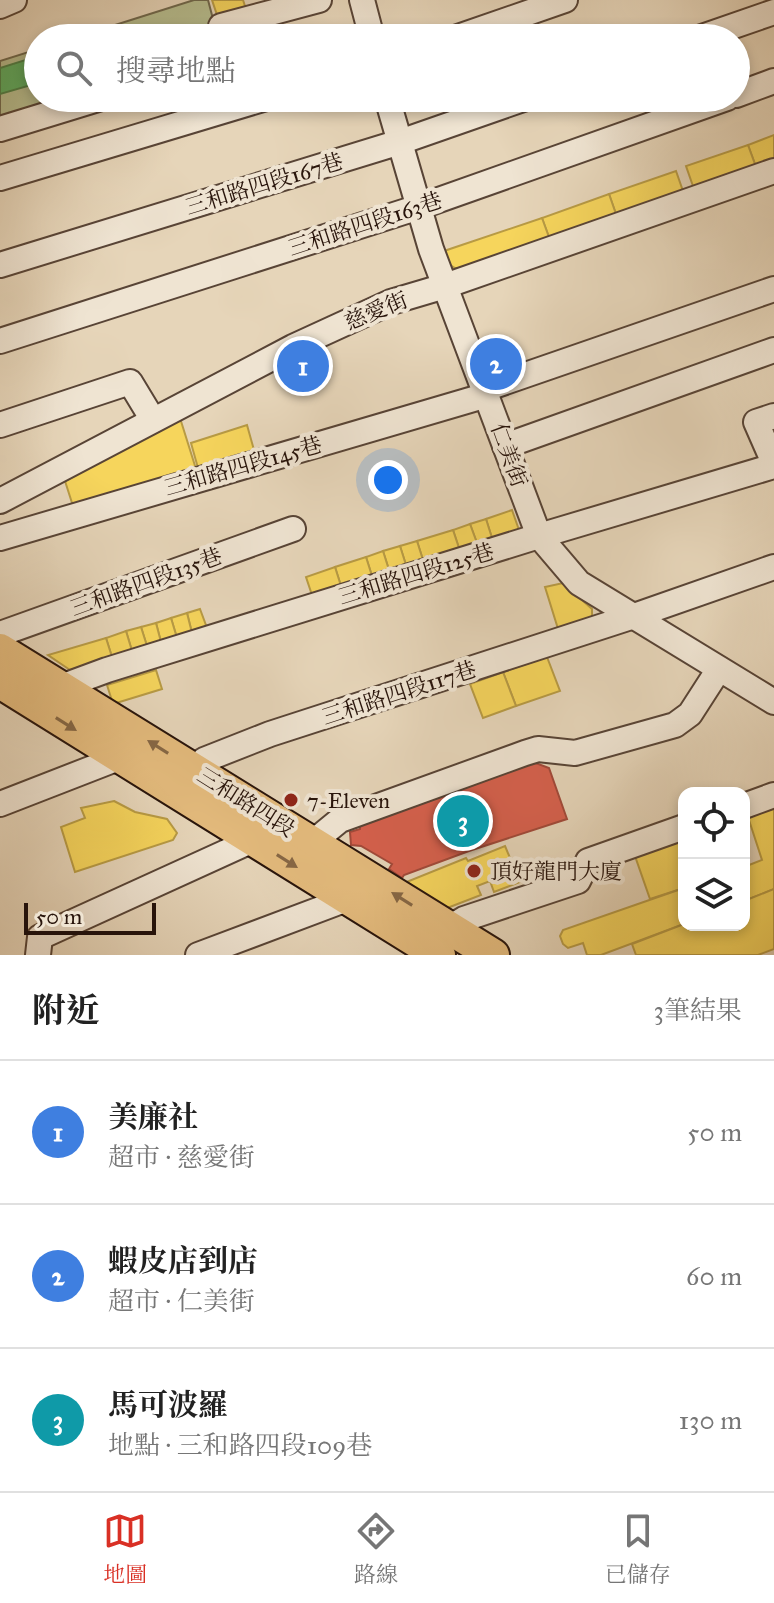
<!DOCTYPE html>
<html lang="zh-TW">
<head>
<meta charset="utf-8">
<style>
  body { margin:0; font-family:"IM FELL Great Primer","Noto Serif TC",serif; background:#f2f2f2; color:#222 }
  .controls { position:absolute; right:24px; bottom:24px; display:grid; overflow:hidden; border-radius:16px; box-shadow:0 4px 12px #0003 }
  .controls button { width:72px; height:72px; display:grid; place-items:center; padding:0; border:0; border-bottom:2px solid #e0e0e0; background:#fff; color:#222; font:40px sans-serif }
  .scale { position:absolute; left:24px; bottom:20px; width:132px; box-sizing:border-box; padding-left:8px; border:4px solid #28140b; border-top:0; font-size:22px; line-height:28px; white-space:nowrap; color:#28140b; -webkit-text-stroke:6px #efe4d2; paint-order:stroke }
  .you { position:absolute; left:388px; top:480px; width:28px; height:28px; margin:-20px; border:6px solid #fff; border-radius:50%; background:#1a73e8; box-shadow:0 0 0 12px #1a73e833 }
  .badge { display:grid; place-items:center; width:52px; height:52px; border-radius:50%; background:#d93025; color:#fff; font-size:26px; font-weight:700 }
  .pin { position:absolute; translate:-50% -50%; border:4px solid #fff; box-shadow:0 2px 8px #0006 }
  .list { margin:0; padding:0; list-style:none }
  h2 { display:flex; justify-content:space-between; align-items:center; height:104px; margin:0; padding:0 32px; font-size:34px }
  h2 small { font-size:26px; font-weight:400; color:#767676 }
  .list li { display:grid; grid-template-columns:52px 1fr auto; gap:24px; align-items:center; box-sizing:border-box; height:144px; padding:0 32px; border-top:2px solid #e0e0e0 }
  .list b { display:block; font-size:30px; white-space:nowrap }
  .list p { margin:0; font-size:26px; white-space:nowrap; color:#767676 }
  .list em { font-size:26px; font-style:normal; color:#767676 }
  .icon { flex:none; width:44px; height:44px; fill:none; stroke:currentColor; stroke-width:2; stroke-linecap:round; stroke-linejoin:round }
  .map { position:relative; flex:none; width:774px; height:955px; overflow:hidden }
  .search { position:absolute; background:#fff; box-shadow:0 4px 12px #0003; left:24px; right:24px; top:24px; height:88px; display:flex; align-items:center; gap:20px; box-sizing:border-box; padding:0 28px; border-radius:44px; color:#767676; font-size:30px }
  .sheet { height:536px; background:#fff }
  nav { display:flex; justify-content:space-around; align-items:center; box-sizing:border-box; height:112px; border-top:2px solid #e0e0e0; background:#fff; font-size:22px; color:#767676 }
  nav a { display:grid; justify-items:center; gap:4px }
  nav .on { color:#d93025 }
  .map>svg:first-child { display:block }
  .green { fill:#b6bd8f; stroke:#6f684d; stroke-width:2 }
  .homes { fill:#f6d55c; stroke:#b89b44; stroke-width:2 }
  .shops { fill:#d6604d; stroke:#a24939; stroke-width:2 }
  .public { fill:#5aae61; stroke:#4b8047; stroke-width:2 }
  .lines { fill:none; stroke-linecap:round; stroke-linejoin:round }
  .minor-casing { stroke:#584436; stroke-width:28 }
  .major-casing { stroke:#28140b; stroke-width:36 }
  .minor { stroke:#efe4d2; stroke-width:24 }
  .major { stroke:#e3ba7c; stroke-width:32 }
  .oneway { fill:#866744 }
  .poi-dot { fill:#8f2418; stroke:#efe4d2; stroke-width:3 }
  .labels { text-anchor:middle; dominant-baseline:central; stroke-width:8; stroke-linejoin:round; paint-order:stroke }
  .street-label { font-size:22px; fill:#28140b; stroke:#efe4d2 }
  .poi-label { font-size:22px; fill:#28140b; stroke:#efe4d2; text-anchor:start }
</style>
</head>
<body>
<div class="map">
<svg width="774" height="955" viewBox="0 0 774 955">
  <rect width="100%" height="100%" fill="#e6d5b9"/>
  <filter id="stains"><feTurbulence type="fractalNoise" baseFrequency=".0025" numOctaves="4"/><feColorMatrix values="0 0 0 0 .2 0 0 0 0 .09 0 0 0 0 .02 0 0 0 .5 -.17"/></filter>
  <radialGradient id="worn" r=".72"><stop offset=".6" stop-color="#630" stop-opacity="0"/><stop offset="1" stop-color="#630" stop-opacity=".3"/></radialGradient>
  <g class="green">
    <path d="M194,0h14l10,38h-144z"/>
    <path d="M38,49v49h47l-85,26v-63z"/>
  </g>
  <g class="homes">
    <path d="M212,0h31l5,15 -28,9z"/>
    <path d="M774,135v26l-18,6 -8,-22z"/>
    <path d="M748,145l8,22 -62,22 -8,-23z"/>
    <path d="M676,171l8,23 -67,23 -8,-23z"/>
    <path d="M609,194l8,23 -67,23 -8,-22z"/>
    <path d="M542,218l8,22 -81,28h-14l-8,-5 -3,-12z"/>
    <path d="M180,418l16,51 -123,37 -8,-25z"/>
    <path d="M247,425l7,25 -56,18 -7,-25z"/>
    <path d="M512,510l7,20 -27,8 -6,-19z"/>
    <path d="M486,519l6,19 -15,5 -7,-19z"/>
    <path d="M470,524l7,19 -18,5 -6,-18z"/>
    <path d="M453,530l6,18 -36,12 -6,-19z"/>
    <path d="M417,541l6,19 -17,5 -6,-19z"/>
    <path d="M400,546l6,19 -17,5 -6,-19z"/>
    <path d="M383,551l6,19 -17,6 -6,-19z"/>
    <path d="M366,557l6,19 -31,10 -6,-19z"/>
    <path d="M335,567l6,19 -29,9 -6,-18z"/>
    <path d="M563,583l29,26v13l-33,10 -14,-45z"/>
    <path d="M200,609l7,19 -15,5 -5,-20z"/>
    <path d="M187,613l5,20 -15,5 -6,-20z"/>
    <path d="M171,618l6,20 -16,4 -5,-19z"/>
    <path d="M156,623l5,19 -14,4 -6,-19z"/>
    <path d="M141,627l6,19 -15,5 -6,-20z"/>
    <path d="M126,631l6,20 -20,6 -6,-19z"/>
    <path d="M106,638l6,19 -42,13 -22,-15z"/>
    <path d="M547,657l13,34 -44,15 -13,-34z"/>
    <path d="M156,670l6,19 -49,15 -6,-19z"/>
    <path d="M503,672l13,34 -33,12 -13,-34z"/>
    <path d="M114,801l21,11 32,7 10,14 -4,7 -98,32 -14,-45 24,-9 -4,-10z"/>
    <path d="M774,801v88l-30,12v-34l18,-7 -15,-46 12,-4 1,3 4,-1 -3,-7z"/>
    <path d="M684,839v49l-34,11 -15,-43z"/>
    <path d="M505,846l15,36 -26,10 -4,-11 -13,5 4,9 -39,15 -38,-27 62,-25 2,3z"/>
    <path d="M684,888v36l-83,31h-14l-4,-12 -15,5 -5,-4 -3,-8 3,-6z"/>
    <path d="M774,889v60l-16,6h-122l-4,-11 52,-20 60,1v-24z"/>
  </g>
  <path class="shops" d="M533,762l16,6 18,51 -98,32 -65,24 -2,3 -13,-9 3,-5 -31,-18 -10,-1 -1,-13 10,-3v-6z"/>
  <path class="public" d="M38,56v27l-38,11v-26z"/>
  <g class="lines">
    <defs>
      <g id="minor">
        <path d="M362,0l10,38"/>
        <path d="M0,6l14,-6"/>
        <path d="M223,38l-2,-12 98,-26"/>
        <path d="M455,38l110,-38"/>
        <path d="M699,38l75,-26"/>
        <path d="M736,95l38,-14"/>
        <path d="M387,98l44,151 108,287 40,47 195,119"/>
        <path d="M0,129l101,-31"/>
        <path d="M0,178l266,-80"/>
        <path d="M0,265l400,-123 126,-44"/>
        <path d="M0,341l419,-134 308,-109"/>
        <path d="M485,389l289,-100"/>
        <path d="M774,416l-18,6 18,41"/>
        <path d="M0,425l130,-43 23,38"/>
        <path d="M505,446l269,-96"/>
        <path d="M0,501l293,-154 98,-45 54,-16 329,-115"/>
        <path d="M0,538l487,-143"/>
        <path d="M0,634l293,-105"/>
        <path d="M61,687l46,-17 432,-134 235,-70"/>
        <path d="M190,783l14,-23 66,-26 364,-118 140,-49"/>
        <path d="M0,804l121,-47"/>
        <path d="M744,806l30,-11"/>
        <path d="M312,843l28,-23 185,-67 13,-4 37,4 100,-28 15,-11 29,-45"/>
        <path d="M449,928l15,-9 114,-38 10,-20 96,-34"/>
        <path d="M38,955l2,-18 213,-97"/>
        <path d="M198,955l149,-56"/>
      </g>
      <g id="major">
        <path d="M0,650l493,305"/>
        <path d="M0,682l439,273"/>
      </g>
    </defs>
    <use href="#minor" class="minor-casing"/>
    <use href="#major" class="major-casing"/>
    <use href="#minor" class="minor"/>
    <use href="#major" class="major"/>
  </g>
  <defs><path id="oneway-solid" d="M-6-.8H1V-3.2L6.5 0L1 3.2V.8H-6Z" transform="scale(2)"/></defs>
  <g class="oneway">
    <use href="#oneway-solid" transform="translate(66 724) rotate(32)"/>
    <use href="#oneway-solid" transform="translate(158 747) rotate(-148)"/>
    <use href="#oneway-solid" transform="translate(287 861) rotate(32)"/>
    <use href="#oneway-solid" transform="translate(402 899) rotate(-148)"/>
  </g>
  <g class="poi-dot">
    <circle cx="291" cy="800" r="8"/>
    <circle cx="474" cy="871" r="8"/>
  </g>
  <g class="labels">
    <g class="street-label">
      <text transform="translate(264 184) rotate(-17)">三和路四段167巷</text>
      <text transform="translate(365 224) rotate(-18)">三和路四段163巷</text>
      <text transform="translate(376 311) rotate(-22)">慈愛街</text>
      <text transform="translate(509 455) rotate(70)">仁美街</text>
      <text transform="translate(243 466) rotate(-16)">三和路四段145巷</text>
      <text transform="translate(416 574) rotate(-17)">三和路四段125巷</text>
      <text transform="translate(146 582) rotate(-20)">三和路四段135巷</text>
      <text transform="translate(399 693) rotate(-18)">三和路四段117巷</text>
      <text transform="translate(246 802) rotate(32)">三和路四段</text>
    </g>
    <g class="poi-label">
      <text x="307" y="800">7-Eleven</text>
      <text x="490" y="871">頂好龍門大廈</text>
    </g>
  </g>
  <rect width="100%" height="100%" filter="url(#stains)"/>
  <rect width="100%" height="100%" fill="url(#worn)"/>
</svg>
<div class="controls">
<button><svg class="icon" aria-label="locate" viewBox="0 0 24 24"><circle cx="12" cy="12" r="6"/><path d="M12 2v4M12 18v4M2 12h4M18 12h4"/></svg></button>
<button><svg class="icon" aria-label="layers" viewBox="0 0 24 24"><path d="M12 4l9 5-9 5-9-5zM3 14l9 5 9-5"/></svg></button>
</div>
<div class="scale">50 m</div>
<div class="you"></div>
<div class="pin badge" style="left:303px;top:366px;background:#3f7fe0">1</div>
<div class="pin badge" style="left:496px;top:364px;background:#3f7fe0">2</div>
<div class="pin badge" style="left:463px;top:821px;background:#0f9aa8">3</div>
<div class="search"><svg class="icon" aria-label="search" viewBox="0 0 24 24"><circle cx="10" cy="10" r="6"/><path d="M15 15l6 6"/></svg>搜尋地點</div>
</div>
<section class="sheet">
<h2>附近<small>3筆結果</small></h2>
<ul class="list">
<li><span class="badge" style="background:#3f7fe0">1</span><div><b>美廉社</b><p>超市 · 慈愛街</p></div><em>50 m</em></li>
<li><span class="badge" style="background:#3f7fe0">2</span><div><b>蝦皮店到店</b><p>超市 · 仁美街</p></div><em>60 m</em></li>
<li><span class="badge" style="background:#0f9aa8">3</span><div><b>馬可波羅</b><p>地點 · 三和路四段109巷</p></div><em>130 m</em></li>
</ul>
</section>
<nav>
<a class="on"><svg class="icon" aria-label="map" viewBox="0 0 24 24"><path d="M3 6l6-2 6 2 6-2v14l-6 2-6-2-6 2zM9 4v14M15 6v14"/></svg>地圖</a>
<a><svg class="icon" aria-label="directions" viewBox="0 0 24 24"><path d="M12 3l9 9-9 9-9-9zM9 14v-3h6M13 9l2 2-2 2"/></svg>路線</a>
<a><svg class="icon" aria-label="saved" viewBox="0 0 24 24"><path d="M7 4h10v16l-5-4-5 4z"/></svg>已儲存</a>
</nav>
</body>
</html>
